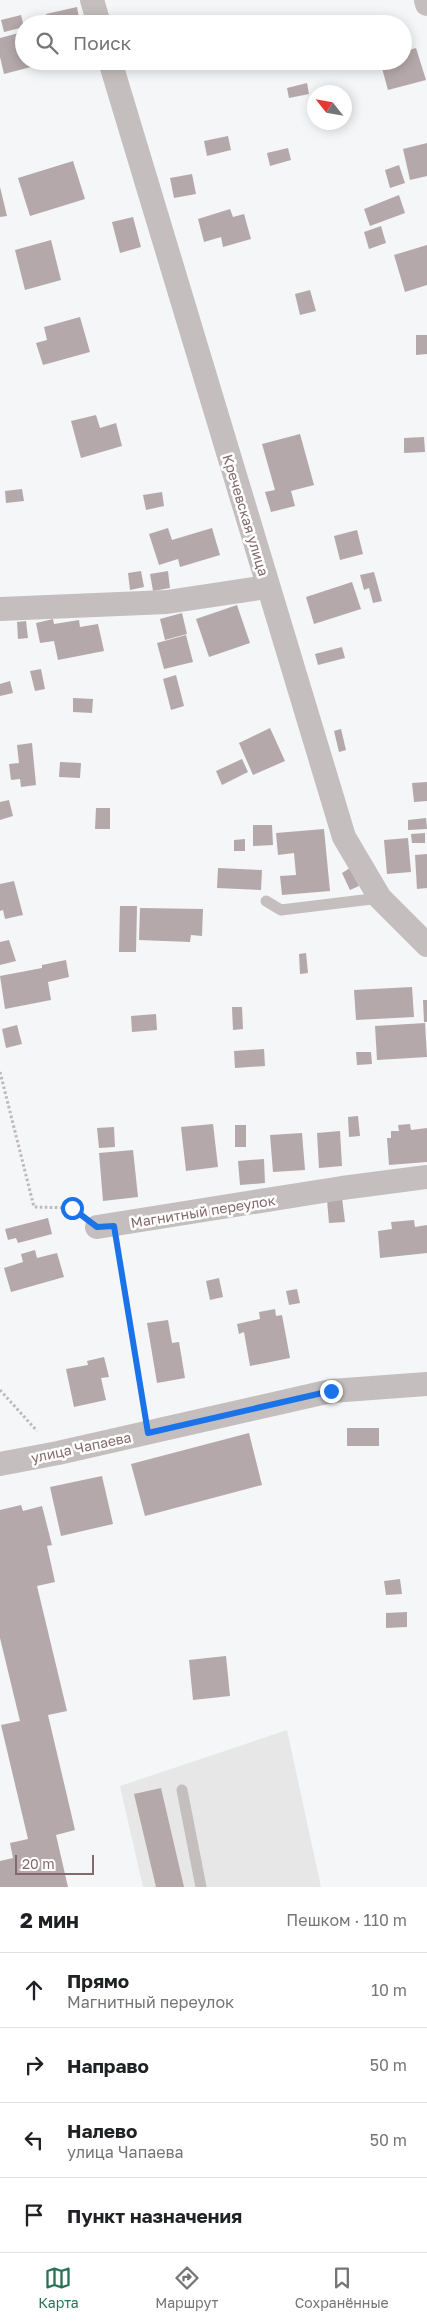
<!DOCTYPE html>
<html lang="ru">
<head>
<meta charset="utf-8">
<style>
  body { margin:0; font-family:"Golos Text",sans-serif; background:#f2f2f2; color:#202124 }
  .compass { position:absolute; left:307px; top:85px; width:45px; height:45px; border-radius:50%; background:#fff; box-shadow:0 2px 12px #0003; rotate:301deg }
  .scale { position:absolute; left:15px; bottom:12px; width:79px; box-sizing:border-box; padding-left:5px; border:2px solid #83686d; border-top:0; font-size:14px; line-height:18px; white-space:nowrap; color:#83686d; -webkit-text-stroke:4px #fff; paint-order:stroke }
  .stop { position:absolute; width:15px; height:15px; margin:-11px; border:4px solid #1a73e8; border-radius:50%; background:#fff }
  .stop.end { background:#1a73e8; border-color:#fff; box-shadow:0 1px 5px #0008 }
  .list { margin:0; padding:0; list-style:none }
  h2 { display:flex; justify-content:space-between; align-items:center; height:65px; margin:0; padding:0 20px; font-size:21px }
  h2 small { font-size:16px; font-weight:400; color:#757577 }
  .list li { display:grid; grid-template-columns:32px 1fr auto; gap:15px; align-items:center; box-sizing:border-box; height:75px; padding:0 20px; border-top:1px solid #e0e0e0 }
  .list b { display:block; font-size:19px; white-space:nowrap }
  .list p { margin:0; font-size:16px; white-space:nowrap; color:#757577 }
  .list em { font-size:16px; font-style:normal; color:#757577 }
  .icon { flex:none; width:28px; height:28px; fill:none; stroke:currentColor; stroke-width:2; stroke-linecap:round; stroke-linejoin:round }
  .map { position:relative; flex:none; width:427px; height:1887px; overflow:hidden }
  .search { position:absolute; background:#fff; box-shadow:0 2px 12px #0003; left:15px; right:15px; top:15px; height:55px; display:flex; align-items:center; gap:12px; box-sizing:border-box; padding:0 18px; border-radius:28px; color:#757577; font-size:19px }
  .sheet { height:365px; background:#fff }
  nav { display:flex; justify-content:space-around; align-items:center; box-sizing:border-box; height:70px; border-top:1px solid #e0e0e0; background:#fff; font-size:14px; color:#757577 }
  nav a { display:grid; justify-items:center; gap:2px }
  nav .on { color:#297256 }
  .map>svg:first-child { display:block }
  .built { fill:#e7e7e7 }
  .building { fill:#b4a8aa }
  .lines { fill:none; stroke-linecap:round; stroke-linejoin:round }
  .path { stroke:#bdb8b9; stroke-width:3; stroke-dasharray:2.5 2.5; stroke-linecap:butt }
  .service { stroke:#c5bebf; stroke-width:11 }
  .minor { stroke:#c5bebf; stroke-width:24 }
  .route { stroke:#1a73e8; stroke-width:6 }
  .labels { text-anchor:middle; dominant-baseline:central; stroke-width:5; stroke-linejoin:round; paint-order:stroke }
  .street-label { font-size:14px; fill:#83686d; stroke:#fff }
</style>
</head>
<body>
<div class="map">
<svg width="427" height="1887" viewBox="0 0 427 1887">
  <rect width="100%" height="100%" fill="#f4f6f7"/>
  <path class="built" d="M287,1730l34,157h-178l-23,-101z"/>
  <g class="building">
    <path d="M77,7l3,17h-32l-2,-10z"/>
    <path d="M21,15l3,12 -20,5 -3,-12z"/>
    <path d="M19,33l2,8 3,-1v21l26,1 -46,12 -4,-17v-19z"/>
    <path d="M416,48l10,32 -38,10 -8,-29h23v-9z"/>
    <path d="M307,83l2,11 -20,4 -2,-10z"/>
    <path d="M228,136l3,14 -24,6 -3,-15z"/>
    <path d="M427,143v33l-17,4 -7,-31z"/>
    <path d="M288,148l3,12 -21,6 -3,-13z"/>
    <path d="M73,161l12,38 -55,17 -12,-38z"/>
    <path d="M399,165l6,18 -15,5 -5,-18z"/>
    <path d="M192,174l4,20 -22,4 -4,-20z"/>
    <path d="M0,187l7,29 -7,1z"/>
    <path d="M399,195l6,18 -35,13 -6,-17z"/>
    <path d="M230,209l3,8 11,-3 7,25 -28,8 -2,-10 -17,5 -6,-23z"/>
    <path d="M133,217l8,30 -21,6 -8,-31z"/>
    <path d="M381,226l5,17 -17,6 -5,-17z"/>
    <path d="M51,240l10,40 -36,10 -10,-40z"/>
    <path d="M427,245v40l-22,7 -11,-37z"/>
    <path d="M310,290l6,21 -16,4 -5,-21z"/>
    <path d="M80,317l10,35 -47,13 -7,-22 11,-3 -3,-13z"/>
    <path d="M416,335h11v19l-11,1z"/>
    <path d="M96,415l4,13 16,-5 6,23 -41,12 -10,-37z"/>
    <path d="M300,434l14,51 -23,6 4,15 -24,6 -6,-20 10,-2 -13,-46z"/>
    <path d="M424,437l1,15 -21,1v-15z"/>
    <path d="M22,489l2,12 -18,2 -1,-12z"/>
    <path d="M162,492l2,14 -18,4 -3,-15z"/>
    <path d="M168,528l4,12 40,-12 8,27 -40,12 -2,-8 -19,6 -10,-31z"/>
    <path d="M357,530l6,24 -23,6 -6,-24z"/>
    <path d="M141,571l3,16 -14,3 -2,-17z"/>
    <path d="M168,571l2,17 -17,3 -3,-17z"/>
    <path d="M374,572l8,29 -9,2 -4,-15 -5,2 -4,-15z"/>
    <path d="M352,582l9,27 -47,15 -8,-27z"/>
    <path d="M237,605l13,38 -41,14 -13,-38z"/>
    <path d="M182,613l5,21 -22,6 -5,-21z"/>
    <path d="M53,619l1,5 25,-4 1,7 18,-3 6,27 -46,9 -4,-19 -14,2 -4,-20z"/>
    <path d="M26,621l2,17 -10,1 -1,-17z"/>
    <path d="M186,635l7,27 -29,7 -7,-26z"/>
    <path d="M342,647l3,11 -27,7 -3,-11z"/>
    <path d="M41,669l4,20 -10,2 -5,-20z"/>
    <path d="M176,675l8,31 -13,4 -8,-31z"/>
    <path d="M10,681l3,12 -13,3v-12z"/>
    <path d="M73,698l20,1 -1,14 -19,-1z"/>
    <path d="M270,728l15,33 -32,14 -14,-32z"/>
    <path d="M341,729l5,21 -7,2 -5,-21z"/>
    <path d="M32,743l4,42 -15,2 -1,-8 -9,1 -2,-16 10,-1 -2,-18z"/>
    <path d="M242,759l6,13 -26,13 -6,-14z"/>
    <path d="M60,762l21,1 -1,15 -21,-1z"/>
    <path d="M427,782v19l-13,1 -2,-19z"/>
    <path d="M9,800l4,16 -13,4v-18z"/>
    <path d="M96,808h14v21h-15z"/>
    <path d="M426,818l1,11 -19,1v-10z"/>
    <path d="M253,825h19l1,20 -20,1z"/>
    <path d="M324,829l6,62 -48,4 -2,-19 16,-1 -2,-22 -16,2 -2,-22z"/>
    <path d="M425,833v10h-13l-1,-9z"/>
    <path d="M408,838l3,34 -24,2 -3,-34z"/>
    <path d="M245,839v12h-11v-11z"/>
    <path d="M427,854v34l-10,1 -2,-34z"/>
    <path d="M218,868l44,2 -1,20 -44,-2z"/>
    <path d="M350,868l9,18 -9,4 -8,-17z"/>
    <path d="M14,881l9,34 -18,4 -2,-9 -3,1v-27z"/>
    <path d="M120,906h17l-1,46h-17z"/>
    <path d="M140,908l63,1 -1,27 -11,-1 -1,7 -51,-2z"/>
    <path d="M9,940l7,21 -16,4v-23z"/>
    <path d="M306,953l2,20 -8,1 -1,-20z"/>
    <path d="M66,960l3,17 -21,5 3,18 -46,9 -5,-33 42,-8v-3z"/>
    <path d="M412,987l2,30 -58,3 -2,-30z"/>
    <path d="M423,1000h4v22h-3z"/>
    <path d="M232,1007h10l1,22 -10,1z"/>
    <path d="M156,1014l1,16 -25,2 -1,-16z"/>
    <path d="M425,1023l2,34 -50,3 -2,-34z"/>
    <path d="M17,1025l5,19 -16,4 -4,-19z"/>
    <path d="M264,1049l1,17 -30,2 -1,-17z"/>
    <path d="M356,1052h15l1,12 -15,1z"/>
    <path d="M358,1116l2,20 -11,1 -1,-20z"/>
    <path d="M213,1124l5,43 -32,4 -5,-44z"/>
    <path d="M410,1124l1,6 16,-2v34l-38,3 -2,-27h4v-7h8l-1,-6z"/>
    <rect x="235" y="1125" width="11" height="22"/>
    <path d="M114,1127l1,20 -16,1 -2,-20z"/>
    <path d="M340,1131l2,35 -23,2 -2,-35z"/>
    <path d="M302,1133l3,37 -32,2 -3,-37z"/>
    <path d="M133,1150l5,47 -35,4 -4,-48z"/>
    <path d="M264,1159l1,24 -25,2 -2,-24z"/>
    <path d="M342,1198l3,24 -16,1 -2,-23z"/>
    <path d="M48,1218l4,16 -34,9 -2,-5 -8,2 -3,-11z"/>
    <path d="M414,1220l1,7 12,-2v28l-47,5 -2,-27 14,-2 -1,-7z"/>
    <path d="M35,1250l2,8 20,-5 7,24 -53,15 -7,-24 19,-6 -2,-8z"/>
    <path d="M219,1278l4,19 -13,3 -4,-19z"/>
    <path d="M297,1289l3,14 -11,2 -3,-14z"/>
    <path d="M275,1309l1,7 6,-1 8,43 -40,8 -6,-34 -5,2 -2,-10 23,-5 -1,-7z"/>
    <path d="M168,1320l4,23 7,-1 6,36 -28,5 -10,-60z"/>
    <path d="M104,1357l5,20 -8,1 5,22 -32,7 -8,-38 22,-4 -1,-4z"/>
    <rect x="347" y="1428" width="32" height="18"/>
    <path d="M249,1433l13,52 -117,31 -14,-52z"/>
    <path d="M102,1476l11,48 -52,12 -11,-49z"/>
    <path d="M21,1505l2,6 19,-5 10,39 -5,1 8,36 -18,4 30,125 -19,4 27,115 -19,5 12,52h-68v-26l13,-3 -3,-15 18,-4 -27,-114 19,-4 -20,-83v-128z"/>
    <path d="M400,1579l2,15 -16,1 -2,-14z"/>
    <path d="M407,1612v15l-21,1v-15z"/>
    <path d="M226,1656l4,40 -37,4 -4,-40z"/>
    <path d="M161,1788l23,99h-28l-22,-93z"/>
  </g>
  <g class="lines">
    <g class="path">
      <path d="M0,1072l34,135 38,1 6,5"/>
      <path d="M118,1248l26,159"/>
      <path d="M0,1390l37,41"/>
    </g>
    <g class="service">
      <path d="M266,901l15,9 99,-12"/>
      <path d="M182,1790l19,97"/>
    </g>
    <g class="minor">
      <path d="M92,0l7,24"/>
      <path d="M426,0l1,4"/>
      <path d="M110,61l234,776 36,61 47,47"/>
      <path d="M0,609l167,-7 100,-15"/>
      <path d="M97,1227l245,-39 85,-11"/>
      <path d="M0,1464l58,-11 273,-62 96,-7"/>
    </g>
  </g>
  <g class="lines">
    <path class="route" d="M72,1208l25,19 17,-1 34,207 183,-42"/>
  </g>
  <g class="labels">
    <g class="street-label">
      <text transform="translate(246 515) rotate(73)">Кречевская улица</text>
      <text transform="translate(203 1211) rotate(-9)">Магнитный переулок</text>
      <text transform="translate(81 1447) rotate(-12)">улица Чапаева</text>
    </g>
  </g>
</svg>
<svg class="compass" viewBox="-18 -18 36 36"><path d="M0-13l5 13h-10z" fill="#e53935"/><path d="M0 13l5-13h-10z" fill="#757577"/></svg>
<div class="scale">20 m</div>
<div class="stop" style="left:72px;top:1208px"></div>
<div class="stop end" style="left:331px;top:1391px"></div>
<div class="search"><svg class="icon" aria-label="search" viewBox="0 0 24 24"><circle cx="10" cy="10" r="6"/><path d="M15 15l6 6"/></svg>Поиск</div>
</div>
<section class="sheet">
<h2>2 мин<small>Пешком · 110 m</small></h2>
<ul class="list">
<li><svg class="icon" aria-label="ahead" viewBox="0 0 24 24"><path d="M12 20V5M6 11l6-6 6 6"/></svg><div><b>Прямо</b><p>Магнитный переулок</p></div><em>10 m</em></li>
<li><svg class="icon" aria-label="right" viewBox="0 0 24 24"><path d="M7 20v-9h11M14 6l5 5-5 5"/></svg><div><b>Направо</b></div><em>50 m</em></li>
<li><svg class="icon" aria-label="left" viewBox="0 0 24 24"><path d="M17 20v-9H6M10 6l-5 5 5 5"/></svg><div><b>Налево</b><p>улица Чапаева</p></div><em>50 m</em></li>
<li><svg class="icon" aria-label="arrive" viewBox="0 0 24 24"><path d="M6 21V4h12l-3 4 3 4H6"/></svg><div><b>Пункт назначения</b></div></li>
</ul>
</section>
<nav>
<a class="on"><svg class="icon" aria-label="map" viewBox="0 0 24 24"><path d="M3 6l6-2 6 2 6-2v14l-6 2-6-2-6 2zM9 4v14M15 6v14"/></svg>Карта</a>
<a><svg class="icon" aria-label="directions" viewBox="0 0 24 24"><path d="M12 3l9 9-9 9-9-9zM9 14v-3h6M13 9l2 2-2 2"/></svg>Маршрут</a>
<a><svg class="icon" aria-label="saved" viewBox="0 0 24 24"><path d="M7 4h10v16l-5-4-5 4z"/></svg>Сохранённые</a>
</nav>
</body>
</html>
